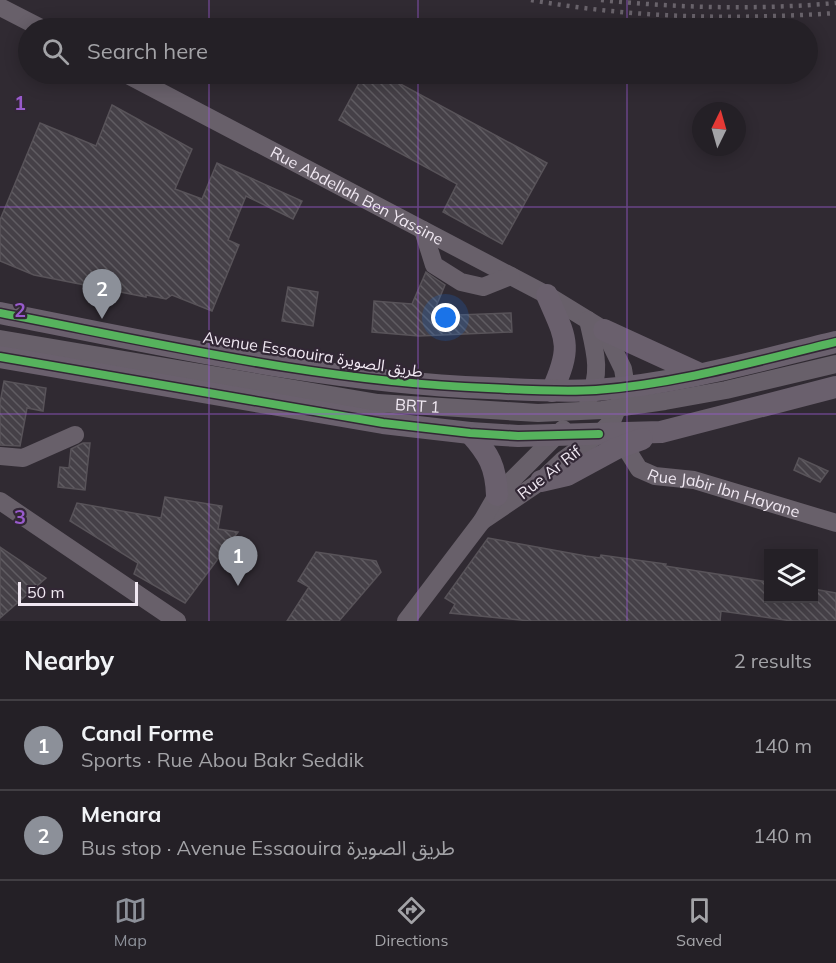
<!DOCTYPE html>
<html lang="en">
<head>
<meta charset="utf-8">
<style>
  body { margin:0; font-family:Mulish,"Noto Sans Arabic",sans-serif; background:#2c282e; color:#f1f3f6 }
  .controls { position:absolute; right:18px; bottom:18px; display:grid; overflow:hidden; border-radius:0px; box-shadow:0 3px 15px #0003 }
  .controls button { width:54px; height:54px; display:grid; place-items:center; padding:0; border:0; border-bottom:2px solid #413e43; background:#242026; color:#f1f3f6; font:30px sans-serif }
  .compass { position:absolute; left:692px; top:102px; width:54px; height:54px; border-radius:50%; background:#242026; box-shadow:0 3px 15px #0003; rotate:5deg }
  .scale { position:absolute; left:18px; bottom:15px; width:120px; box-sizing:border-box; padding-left:6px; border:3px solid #f0e8f2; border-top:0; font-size:16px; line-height:21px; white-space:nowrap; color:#f0e8f2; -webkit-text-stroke:4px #322735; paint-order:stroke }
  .you { position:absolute; left:446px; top:318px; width:21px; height:21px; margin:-15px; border:4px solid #fff; border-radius:50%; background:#1a73e8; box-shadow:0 0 0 9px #1a73e833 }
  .badge { display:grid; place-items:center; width:39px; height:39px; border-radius:50%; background:#8c9099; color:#fff; font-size:20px; font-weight:700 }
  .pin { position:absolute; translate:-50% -50px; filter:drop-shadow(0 2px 3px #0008) }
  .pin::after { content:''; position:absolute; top:32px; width:21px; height:18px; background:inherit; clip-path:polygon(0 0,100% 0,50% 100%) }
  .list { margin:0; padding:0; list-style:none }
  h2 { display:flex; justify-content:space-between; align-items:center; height:78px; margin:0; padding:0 24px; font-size:26px }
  h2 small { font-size:20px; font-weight:400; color:#a3a3a7 }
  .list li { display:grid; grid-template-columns:39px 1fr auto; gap:18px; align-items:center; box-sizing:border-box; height:90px; padding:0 24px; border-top:2px solid #413e43 }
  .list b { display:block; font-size:22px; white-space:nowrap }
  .list p { margin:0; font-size:20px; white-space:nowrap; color:#a3a3a7 }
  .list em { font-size:20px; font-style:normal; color:#a3a3a7 }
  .icon { flex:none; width:33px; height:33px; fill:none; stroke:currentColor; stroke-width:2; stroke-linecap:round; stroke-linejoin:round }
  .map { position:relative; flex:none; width:836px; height:621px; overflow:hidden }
  .search { position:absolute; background:#242026; box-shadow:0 3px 15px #0003; left:18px; right:18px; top:18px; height:66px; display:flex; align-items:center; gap:15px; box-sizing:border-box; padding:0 21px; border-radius:33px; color:#a3a3a7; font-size:22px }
  .sheet { height:258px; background:#242026 }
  nav { display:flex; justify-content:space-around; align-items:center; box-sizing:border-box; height:84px; border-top:2px solid #413e43; background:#242026; font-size:16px; color:#a3a3a7 }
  nav a { display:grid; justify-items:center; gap:3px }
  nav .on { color:#8c9099 }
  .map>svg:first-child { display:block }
  .building { fill:url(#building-back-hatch); stroke:#585359; stroke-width:1.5 }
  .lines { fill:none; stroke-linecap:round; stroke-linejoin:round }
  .minor { stroke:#68606a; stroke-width:18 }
  .major { stroke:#6a606d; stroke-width:22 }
  .rail { stroke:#69636b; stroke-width:4.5; stroke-dasharray:3 6; stroke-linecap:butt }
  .cycleway-casing { stroke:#322735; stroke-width:11 }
  .cycleway { stroke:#56b35d; stroke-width:8 }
  .grid { fill:none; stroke:#985bcc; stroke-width:1.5; stroke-opacity:0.55 }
  .labels { text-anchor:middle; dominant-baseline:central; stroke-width:4.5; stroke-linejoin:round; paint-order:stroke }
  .street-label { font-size:16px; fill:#f0e8f2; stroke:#322735 }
  .grid-label { font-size:20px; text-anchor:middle; font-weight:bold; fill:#985bcc; stroke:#322735; stroke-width:4.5; stroke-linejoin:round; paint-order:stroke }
</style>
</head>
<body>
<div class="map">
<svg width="836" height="621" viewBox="0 0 836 621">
  <defs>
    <pattern id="building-back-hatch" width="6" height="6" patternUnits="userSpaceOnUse" patternTransform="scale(1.5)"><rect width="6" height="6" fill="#454047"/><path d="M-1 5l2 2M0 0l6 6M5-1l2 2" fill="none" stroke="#605c62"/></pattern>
  </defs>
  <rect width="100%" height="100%" fill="#302a32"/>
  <g class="building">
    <path d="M364,74h18l165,89 -45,81 -59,-32 14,-28 -118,-64z"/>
    <path d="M112,105l80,44 -17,40 27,10 15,-36 85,38 -9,18 -47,-23 -18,44 11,5 -27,66 -40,-16 -6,4 -20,-4v2l-112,-22 -34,-14v-41l40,-97 56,23z"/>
    <path d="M426,272l19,13 -13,31 79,-3 1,19 -93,4 -47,-4 2,-31 38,3z"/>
    <path d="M288,287l30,5 -5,34 -31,-5z"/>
    <path d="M4,381l42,7 -3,23 -16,-3 -7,38 -20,-1v-42z"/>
    <path d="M83,443h7l-5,47 -27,-3 2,-20 9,1 2,-19z"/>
    <path d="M799,458l29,13 -8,11 -26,-12z"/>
    <path d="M165,497l57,9 -4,23 20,3 -53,71 -51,-29 4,-11 -68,-42 7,-18 84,15z"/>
    <path d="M488,538l98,18 14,2 1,-3 65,9 -1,2 103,16v16h45v-9l23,4v28h-44l-71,-10 -1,10h-190l-80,-8 5,-9 -10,-6z"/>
    <path d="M0,547l46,31 -46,40z"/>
    <path d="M316,552l60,9 5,11 -42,49h-52l22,-34 -11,-6z"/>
  </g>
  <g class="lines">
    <g class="minor">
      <path d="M0,7l41,21"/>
      <path id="s1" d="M126,74l421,221 57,35 19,39 3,18 -14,34 -13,13 -36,26 -22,21 -59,40"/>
      <path d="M423,230l11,35 27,17 22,5 28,-11"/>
      <path d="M588,320c6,27 15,54 0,79"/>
      <path id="s2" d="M0,339l378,64 160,10 64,-3 63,-9 61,-11 110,-26"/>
      <path id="s3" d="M624,445l15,24 16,7 39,4 142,43"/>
      <path d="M0,456l23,2 52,-23"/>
      <path d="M0,501l177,120"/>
      <path d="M406,621l76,-100 15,-26 66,-66"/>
    </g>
    <g class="major">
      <path d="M547,295c19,44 26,50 5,96"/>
      <path d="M0,313c161,31 323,69 488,75 36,2 72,4 108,2 81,-6 161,-29 240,-48"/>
      <path d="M604,330l96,44"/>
      <path d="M0,357l383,66 87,10 48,3 143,-4 175,-45"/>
      <path d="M470,433c19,21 26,34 27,62"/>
      <path d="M541,481l26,-6 48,-26 27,-10"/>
    </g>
    <g class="rail">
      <path d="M531,0c101,18 202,20 305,13"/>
      <path d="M601,0c79,8 156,10 235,3"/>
    </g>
    <defs>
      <g id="cycleway">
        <path d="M0,313c161,31 323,69 488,75 36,2 72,4 108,2 81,-6 161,-29 240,-48"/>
        <path d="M0,357l383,66 87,10 48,3 81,-2"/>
      </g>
    </defs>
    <use href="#cycleway" class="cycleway-casing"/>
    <use href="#cycleway" class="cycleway"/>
  </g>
  <path class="grid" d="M209,0v28M418,0v28M627,0v28M209,74v547M418,74v547M627,74v547M0,207h836M0,414h836"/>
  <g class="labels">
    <g class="street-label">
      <text stroke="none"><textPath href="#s1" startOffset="261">Rue Abdellah Ben Yassine</textPath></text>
      <text transform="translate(313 354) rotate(9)">Avenue Essaouira طريق الصويرة</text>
      <text stroke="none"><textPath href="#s2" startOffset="423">BRT 1</textPath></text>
      <text transform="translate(549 472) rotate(-38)">Rue Ar Rif</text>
      <text stroke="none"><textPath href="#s3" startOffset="117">Rue Jabir Ibn Hayane</textPath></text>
    </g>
  </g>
  <g class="grid-label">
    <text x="20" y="110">1</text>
    <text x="20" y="317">2</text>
    <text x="20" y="524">3</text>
  </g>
</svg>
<div class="controls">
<button><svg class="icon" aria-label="layers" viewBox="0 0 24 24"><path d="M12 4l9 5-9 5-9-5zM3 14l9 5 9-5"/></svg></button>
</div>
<svg class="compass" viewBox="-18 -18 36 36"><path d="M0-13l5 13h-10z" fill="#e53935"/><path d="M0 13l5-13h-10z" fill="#a3a3a7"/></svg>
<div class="scale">50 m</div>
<div class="you"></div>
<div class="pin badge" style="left:238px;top:586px">1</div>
<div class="pin badge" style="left:102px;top:319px">2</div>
<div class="search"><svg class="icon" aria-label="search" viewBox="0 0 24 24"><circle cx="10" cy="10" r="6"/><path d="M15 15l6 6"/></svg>Search here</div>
</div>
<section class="sheet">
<h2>Nearby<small>2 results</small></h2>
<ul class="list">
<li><span class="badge">1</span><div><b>Canal Forme</b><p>Sports · Rue Abou Bakr Seddik</p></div><em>140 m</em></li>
<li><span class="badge">2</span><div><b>Menara</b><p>Bus stop · Avenue Essaouira طريق الصويرة</p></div><em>140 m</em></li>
</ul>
</section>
<nav>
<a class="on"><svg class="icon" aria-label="map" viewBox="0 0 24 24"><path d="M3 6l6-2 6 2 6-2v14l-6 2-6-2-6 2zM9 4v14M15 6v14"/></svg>Map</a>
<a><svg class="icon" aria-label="directions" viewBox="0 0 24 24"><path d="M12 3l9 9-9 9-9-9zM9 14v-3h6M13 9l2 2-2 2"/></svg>Directions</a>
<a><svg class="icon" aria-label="saved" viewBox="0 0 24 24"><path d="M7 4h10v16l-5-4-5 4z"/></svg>Saved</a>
</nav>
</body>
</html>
